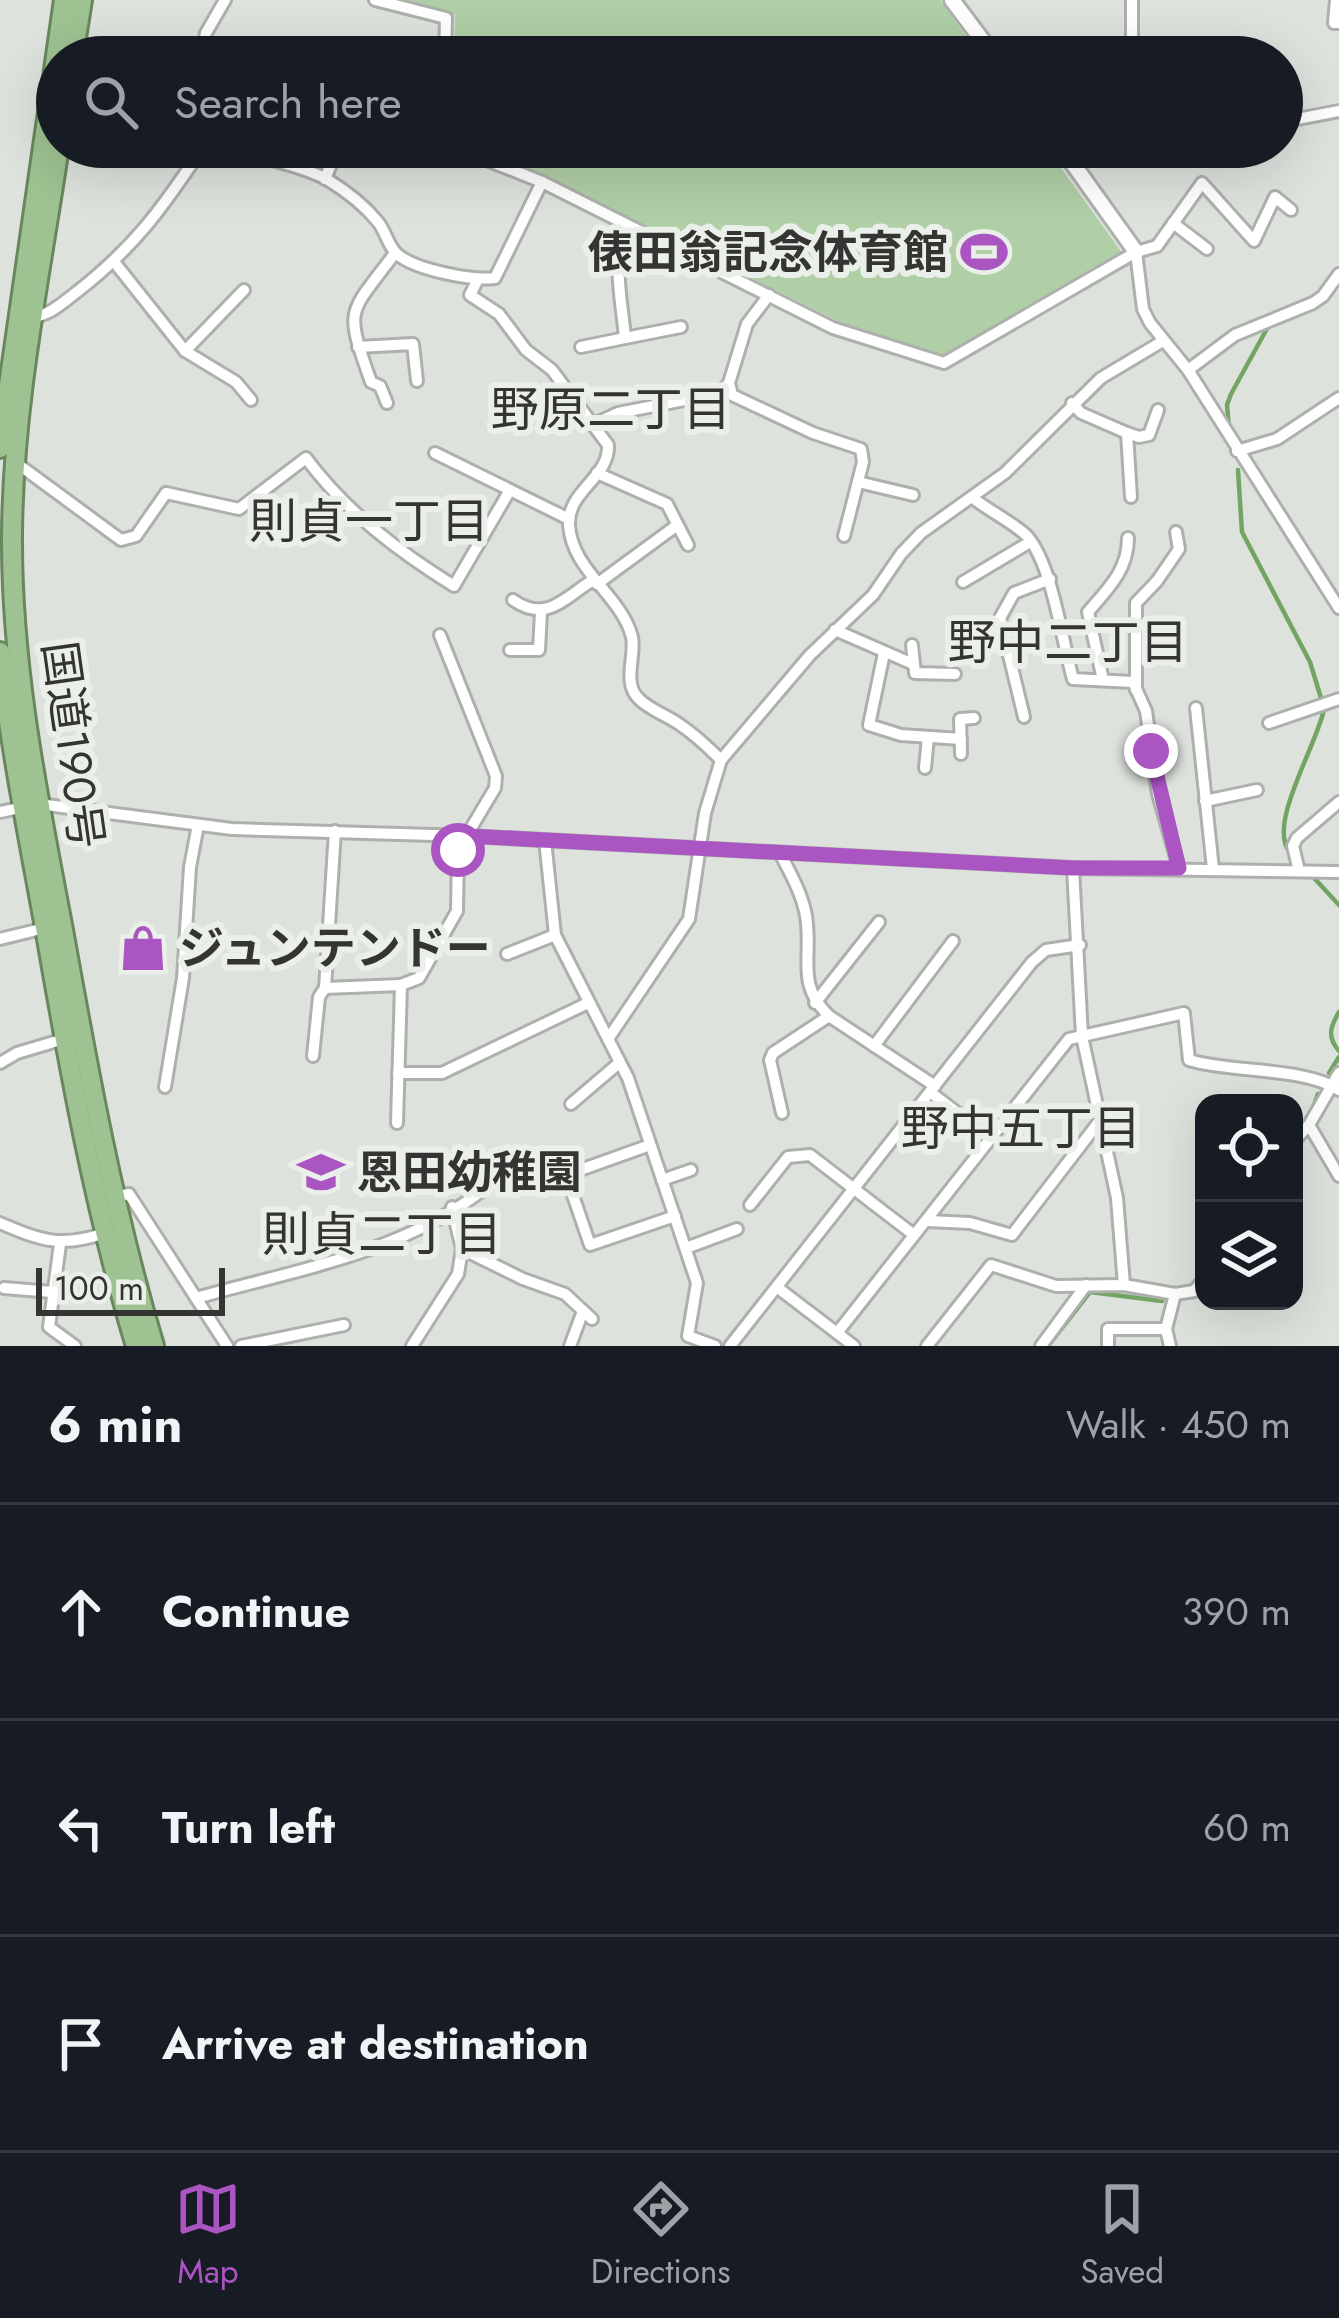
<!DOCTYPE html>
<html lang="en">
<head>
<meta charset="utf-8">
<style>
  body { margin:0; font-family:Jost,"Noto Sans JP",sans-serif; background:#20242c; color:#f1f3f6 }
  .controls { position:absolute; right:36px; bottom:36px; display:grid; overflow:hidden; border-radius:24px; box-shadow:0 12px 48px #0002 }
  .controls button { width:108px; height:108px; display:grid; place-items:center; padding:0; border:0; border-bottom:3px solid #363941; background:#171b24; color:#f1f3f6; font:60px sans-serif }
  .scale { position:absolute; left:36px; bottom:30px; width:189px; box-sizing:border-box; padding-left:12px; border:6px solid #343533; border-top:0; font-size:33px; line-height:42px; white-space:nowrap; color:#343533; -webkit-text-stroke:9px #ebefea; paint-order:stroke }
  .stop { position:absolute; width:36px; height:36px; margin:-27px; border:9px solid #ab55c3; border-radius:50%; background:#fff }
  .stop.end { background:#ab55c3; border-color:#fff; box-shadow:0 3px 12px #0008 }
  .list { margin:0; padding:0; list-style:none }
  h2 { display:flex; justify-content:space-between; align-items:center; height:156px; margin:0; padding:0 48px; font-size:51px }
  h2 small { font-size:39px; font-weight:400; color:#9ea1a6 }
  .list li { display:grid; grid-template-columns:78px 1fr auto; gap:36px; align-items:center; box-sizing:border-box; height:216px; padding:0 48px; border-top:3px solid #363941 }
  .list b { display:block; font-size:45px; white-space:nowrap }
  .list em { font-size:39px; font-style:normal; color:#9ea1a6 }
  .icon { flex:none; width:66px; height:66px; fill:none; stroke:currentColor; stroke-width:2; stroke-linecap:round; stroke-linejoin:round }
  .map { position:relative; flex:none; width:1339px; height:1346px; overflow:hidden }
  .search { position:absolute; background:#171b24; box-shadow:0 12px 48px #0002; left:36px; right:36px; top:36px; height:132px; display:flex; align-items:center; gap:30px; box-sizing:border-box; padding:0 42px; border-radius:66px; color:#9ea1a6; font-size:45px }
  .sheet { height:804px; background:#171b24 }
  nav { display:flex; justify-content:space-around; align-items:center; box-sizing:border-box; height:168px; border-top:3px solid #363941; background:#171b24; font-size:33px; color:#9ea1a6 }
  nav a { display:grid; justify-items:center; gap:6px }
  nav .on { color:#ab55c3 }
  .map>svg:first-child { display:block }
  .green { fill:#b0cfa6 }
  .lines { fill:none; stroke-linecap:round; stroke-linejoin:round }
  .stream { stroke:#74a464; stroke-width:4.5 }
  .minor-casing { stroke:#adb0ac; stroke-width:16 }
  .tertiary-casing { stroke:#adb0ac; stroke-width:20 }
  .trunk-casing { stroke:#69865f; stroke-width:24 }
  .minor { stroke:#fff; stroke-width:10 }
  .tertiary { stroke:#fff; stroke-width:14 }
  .trunk { stroke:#9ec292; stroke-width:18 }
  .route { stroke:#ab55c3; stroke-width:15 }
  .labels { text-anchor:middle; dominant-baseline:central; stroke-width:12; stroke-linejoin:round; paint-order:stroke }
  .poi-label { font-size:45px; font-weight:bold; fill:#343533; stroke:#ebefea; text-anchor:start }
  .street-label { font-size:45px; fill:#343533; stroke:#ebefea }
  .neighbourhood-label { font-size:48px; fill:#343533; stroke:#ebefea }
</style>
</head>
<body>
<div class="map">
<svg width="1339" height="1346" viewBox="0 0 1339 1346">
  <rect width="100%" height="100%" fill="#dee2dd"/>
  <g class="green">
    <path d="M396,0h544l41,57h-527l1,-42z"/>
    <path d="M472,147h574l76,106 -178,104 -100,-33 -299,-148z"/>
  </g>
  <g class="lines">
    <g class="stream">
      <path d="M1229,428l-2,-23 4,-11 38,-69"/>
      <path d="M1238,470l4,62 68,130 11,36"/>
      <path d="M1290,852c-24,-26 28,-109 34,-143"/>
      <path d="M1315,879l24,26"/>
      <path d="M1339,1012c-9,15 -12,25 0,39"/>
      <path d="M1329,1073l10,-16"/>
      <path d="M1312,1111l6,-17"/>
      <path d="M1193,1284l11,-14"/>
      <path d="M1048,1346l42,-54 72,9"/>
    </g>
    <defs>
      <g id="minor">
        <path d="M375,0l71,18 -1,39"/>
        <path d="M1132,0v51"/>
        <path d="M1336,0l-2,23h5"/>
        <path d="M201,57l5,-24 19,-33"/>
        <path d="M1092,57v-7l40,1 27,6"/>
        <path d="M1282,122l57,-11"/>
        <path d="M241,147c27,16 60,17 87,33 18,11 37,26 50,42 8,10 10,24 19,32 18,16 76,27 98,24l47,-96"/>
        <path d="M454,147l88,35 291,146 111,35 192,-111 21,-6 45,-63 52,58 21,-44 16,13"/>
        <path d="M1070,158l15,-11"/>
        <path d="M325,179l13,-32"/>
        <path d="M1173,223l34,26"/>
        <path d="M627,226c-16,34 -5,75 -2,112l56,-11"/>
        <path d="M1136,252l7,57 7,14 38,47 151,238"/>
        <path d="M115,263l70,88 51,31 15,18"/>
        <path d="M477,281l-7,14 29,19 27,36 26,20 56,75c2,32 -41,46 -39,80 3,46 52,70 63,112 4,19 -10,46 7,62 11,11 27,16 40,25 15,10 29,23 42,36"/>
        <path d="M32,317c17,-2 28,-12 41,-22 60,-46 89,-86 130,-148"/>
        <path d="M358,347l55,-3 4,37"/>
        <path d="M581,347l44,-9"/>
        <path d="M185,351l59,-61"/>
        <path d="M1188,370l47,-35 78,-32 10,-7 16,-22"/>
        <path d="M729,383l3,12 81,38 48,16 2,13 -19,74"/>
        <path d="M387,403l-7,-17 -9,-4c-27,-76 -23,-66 24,-129"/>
        <path d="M1072,403l9,10 46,20"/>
        <path d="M594,424l24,-11 102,-20 9,-10 18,-59 22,-29"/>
        <path d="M1237,451l40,-12 62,-41"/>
        <path d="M435,453l134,66"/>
        <path d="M15,462l106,78 15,-4 30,-43 73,16 67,-51c40,54 92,93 148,128l56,-96"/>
        <path d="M597,473l70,31 21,41"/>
        <path d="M858,482l55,13"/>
        <path d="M1131,497l-4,-64 12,4 10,-2 9,-25"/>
        <path d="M973,498c13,11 44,27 54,38 25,28 35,105 46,143l60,3 13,29 12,83 21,74"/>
        <path d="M963,582l67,-40"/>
        <path d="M597,584l79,-58"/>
        <path d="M513,600c33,23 50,-1 80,-20"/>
        <path d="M835,630l78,34"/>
        <path d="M912,645l3,28 40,1"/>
        <path d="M510,650h29l2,-38"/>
        <path d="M884,653l-15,72 32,10 60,4"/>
        <path d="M1103,680l-15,-68c20,-23 40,-42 40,-74"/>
        <path d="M1136,690v-87l21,-22 22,-32 -3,-17"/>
        <path d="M1196,708l17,161"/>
        <path d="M1024,717l-24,-99 14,-25 36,-14"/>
        <path d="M1269,723l70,-24"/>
        <path d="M961,754l-1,-35 14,-1"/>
        <path d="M925,768l3,-31"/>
        <path d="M1205,801l52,-11"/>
        <path d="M0,812l39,-8 193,25 236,7 605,32 266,4"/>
        <path d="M545,840l10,95 73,143 69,205 -9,53 27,10"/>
        <path d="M780,853c10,20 22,40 26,63 7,42 -11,67 23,100l106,70"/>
        <path d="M1073,868l9,168 35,162 7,87"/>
        <path d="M1299,871l-6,-25 4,-8 42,-36"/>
        <path d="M0,939l45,-11"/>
        <path d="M507,954l48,-19"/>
        <path d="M325,988l10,-157"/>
        <path d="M815,1003l64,-81"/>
        <path d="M608,1039l81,-120 16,-106 16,-53 89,-105 63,-60 28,-41 20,-21 84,-60 96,-95 62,-37"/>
        <path d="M874,1046l79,-105"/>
        <path d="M313,1056l6,-59 6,-9 76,-3"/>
        <path d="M0,1063l17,-10 47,-14"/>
        <path d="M398,1073h44l146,-70"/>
        <path d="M165,1087l18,-109 7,-111 8,-42"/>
        <path d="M930,1092l60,46"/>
        <path d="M571,1104l48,-41"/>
        <path d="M782,1113l-12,-53 3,-7 56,-37"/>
        <path d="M397,1123l4,-138 18,-7 38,-67 1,-61 37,-62 1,-12 -56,-141"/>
        <path d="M1309,1125l30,51"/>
        <path d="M1294,1141l15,-16 30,-52"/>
        <path d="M650,1145l-84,30 24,70 85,-29"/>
        <path d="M662,1180l29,-10"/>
        <path d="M112,1197l17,-3 98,152"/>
        <path d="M750,1205l38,-48 22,-2 104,80"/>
        <path d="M928,1221l42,2 42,12 86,-112"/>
        <path d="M0,1223c42,18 61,25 105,10"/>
        <path d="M60,1244l-11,83 26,19"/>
        <path d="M686,1248l51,-19"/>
        <path d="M462,1249l61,30 42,15 27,25"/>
        <path d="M4,1288l48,4"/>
        <path d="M778,1288l76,58"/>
        <path d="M196,1298c102,-29 225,-48 305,-124"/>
        <path d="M837,1333l232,-294 115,-26 5,47c42,13 116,7 150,30"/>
        <path d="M241,1346l103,-21"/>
        <path d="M412,1346l46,-72 4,-25 -10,-42"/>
        <path d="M570,1346l13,-35"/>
        <path d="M730,1346l302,-384 14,-12 34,-5"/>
        <path d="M927,1346l64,-81 65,21 68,-1 51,9 19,-3 10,-11"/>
        <path d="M1041,1346l45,-61"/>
        <path d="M1108,1346v-17h58"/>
        <path d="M1170,1346l-4,-17 9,-35"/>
      </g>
      <g id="tertiary">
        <path d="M952,0l43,57"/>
        <path d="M1061,147l75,105"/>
      </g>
      <g id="trunk">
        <path d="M73,57l9,-57"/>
        <path d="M59,147c-19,128 -46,257 -47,387 -1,134 26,264 51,396 25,140 50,279 91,416"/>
        <path d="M0,448l64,-448"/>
        <path d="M0,652c10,94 29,187 46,281 24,139 49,278 90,413"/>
      </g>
    </defs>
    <use href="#minor" class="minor-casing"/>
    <use href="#tertiary" class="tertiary-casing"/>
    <use href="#trunk" class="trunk-casing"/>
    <use href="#minor" class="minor"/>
    <use href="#tertiary" class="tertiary"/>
    <use href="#trunk" class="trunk"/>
  </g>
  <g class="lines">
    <path class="route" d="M458,850l10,-14 605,32h106l-28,-117"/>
  </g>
  <defs>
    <symbol id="stadium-bare" viewBox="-9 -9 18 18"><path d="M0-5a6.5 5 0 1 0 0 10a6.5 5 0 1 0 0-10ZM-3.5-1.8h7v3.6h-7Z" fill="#ab55c3" stroke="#ebefea" stroke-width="2.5" paint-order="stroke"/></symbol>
    <symbol id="shop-bare" viewBox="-9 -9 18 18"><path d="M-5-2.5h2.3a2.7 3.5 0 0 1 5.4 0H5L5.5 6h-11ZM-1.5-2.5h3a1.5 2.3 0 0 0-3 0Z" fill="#ab55c3" stroke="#ebefea" stroke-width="2.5" paint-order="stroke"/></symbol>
    <symbol id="school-bare" viewBox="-9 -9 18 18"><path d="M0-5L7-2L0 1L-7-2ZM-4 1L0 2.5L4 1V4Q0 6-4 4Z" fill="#ab55c3" stroke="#ebefea" stroke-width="2.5" paint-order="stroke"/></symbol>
  </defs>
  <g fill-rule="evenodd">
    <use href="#stadium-bare" x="951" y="219" width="66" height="66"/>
    <use href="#shop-bare" x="110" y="915" width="66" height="66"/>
    <use href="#school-bare" x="288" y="1139" width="66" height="66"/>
  </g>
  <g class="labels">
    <g class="poi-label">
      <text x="948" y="252" text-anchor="end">俵田翁記念体育館</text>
      <text x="179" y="948">ジュンテンドー</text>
      <text x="357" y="1172">恩田幼稚園</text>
    </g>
    <g class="street-label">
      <text transform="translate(73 745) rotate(82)">国道190号</text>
    </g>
    <g class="neighbourhood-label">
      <text x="611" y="409">野原二丁目</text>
      <text x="369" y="521">則貞一丁目</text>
      <text x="1068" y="642">野中二丁目</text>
      <text x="1021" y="1128">野中五丁目</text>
      <text x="382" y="1234">則貞二丁目</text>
    </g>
  </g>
</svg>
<div class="controls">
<button><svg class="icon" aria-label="locate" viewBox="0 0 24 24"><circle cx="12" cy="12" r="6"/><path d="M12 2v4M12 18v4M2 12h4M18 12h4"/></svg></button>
<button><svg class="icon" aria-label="layers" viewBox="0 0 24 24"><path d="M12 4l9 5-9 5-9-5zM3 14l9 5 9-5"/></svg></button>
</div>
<div class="scale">100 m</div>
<div class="stop" style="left:458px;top:850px"></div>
<div class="stop end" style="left:1151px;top:751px"></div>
<div class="search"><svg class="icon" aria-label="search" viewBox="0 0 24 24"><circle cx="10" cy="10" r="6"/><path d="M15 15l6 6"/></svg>Search here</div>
</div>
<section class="sheet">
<h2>6 min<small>Walk · 450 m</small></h2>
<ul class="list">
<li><svg class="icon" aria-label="ahead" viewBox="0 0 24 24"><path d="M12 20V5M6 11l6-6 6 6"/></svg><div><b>Continue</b></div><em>390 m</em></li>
<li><svg class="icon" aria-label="left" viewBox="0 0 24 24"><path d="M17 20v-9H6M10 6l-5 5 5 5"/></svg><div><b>Turn left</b></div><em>60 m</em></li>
<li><svg class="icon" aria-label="arrive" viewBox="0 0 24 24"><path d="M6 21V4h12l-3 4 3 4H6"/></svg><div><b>Arrive at destination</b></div></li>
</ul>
</section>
<nav>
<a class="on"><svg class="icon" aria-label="map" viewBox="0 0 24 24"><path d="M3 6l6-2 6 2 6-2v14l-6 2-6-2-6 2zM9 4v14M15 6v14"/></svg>Map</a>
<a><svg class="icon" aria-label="directions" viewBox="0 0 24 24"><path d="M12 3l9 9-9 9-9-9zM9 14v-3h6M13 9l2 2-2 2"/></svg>Directions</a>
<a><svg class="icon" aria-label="saved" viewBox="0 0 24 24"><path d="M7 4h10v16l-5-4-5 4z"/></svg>Saved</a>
</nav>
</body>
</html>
